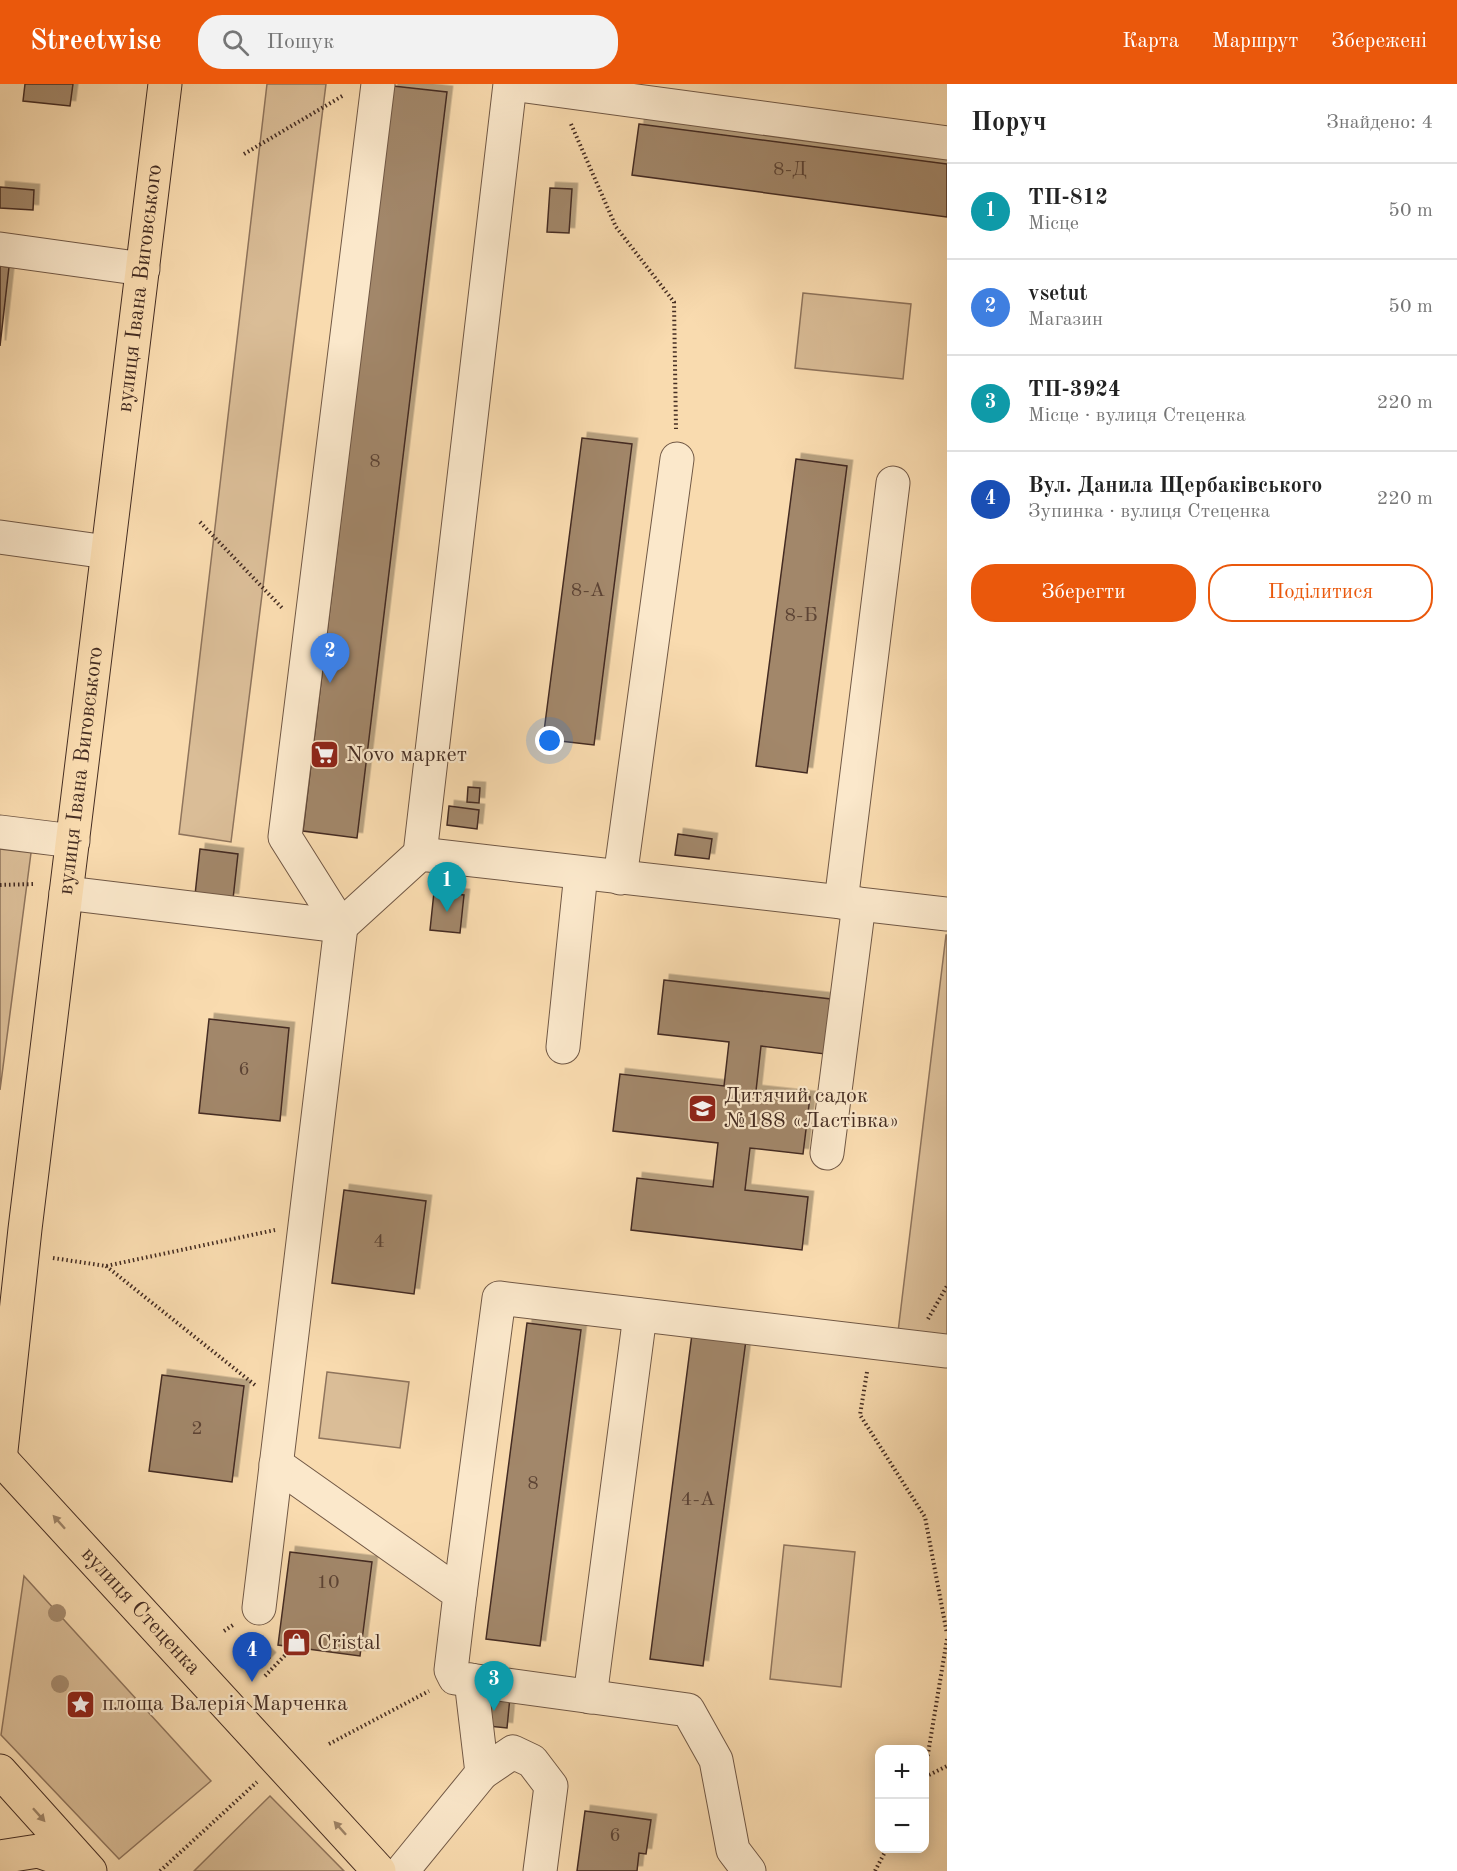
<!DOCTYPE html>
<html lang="uk">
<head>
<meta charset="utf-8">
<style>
  body { margin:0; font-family:"Old Standard TT",serif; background:#f2f2f2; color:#222 }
  .controls { position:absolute; right:18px; bottom:18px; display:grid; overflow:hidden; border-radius:12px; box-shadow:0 3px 15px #0003 }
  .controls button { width:54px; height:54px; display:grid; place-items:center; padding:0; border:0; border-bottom:2px solid #e0e0e0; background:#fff; color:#222; font:30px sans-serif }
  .you { position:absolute; left:550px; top:657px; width:21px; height:21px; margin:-15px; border:4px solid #fff; border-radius:50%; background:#1a73e8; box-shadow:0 0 0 9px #1a73e833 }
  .badge { display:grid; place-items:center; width:39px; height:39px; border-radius:50%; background:#ea580c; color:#fff; font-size:20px; font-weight:700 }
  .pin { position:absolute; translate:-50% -50px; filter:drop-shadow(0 2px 3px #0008) }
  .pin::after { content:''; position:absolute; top:32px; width:21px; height:18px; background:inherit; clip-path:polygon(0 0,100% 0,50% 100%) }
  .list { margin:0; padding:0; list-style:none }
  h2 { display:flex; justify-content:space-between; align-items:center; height:78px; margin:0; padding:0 24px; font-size:26px }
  h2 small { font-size:20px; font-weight:400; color:#767676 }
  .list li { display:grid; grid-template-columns:39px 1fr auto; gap:18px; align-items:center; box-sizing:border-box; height:96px; padding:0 24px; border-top:2px solid #e0e0e0 }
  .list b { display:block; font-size:22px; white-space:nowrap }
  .list p { margin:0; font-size:20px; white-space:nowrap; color:#767676 }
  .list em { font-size:20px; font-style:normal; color:#767676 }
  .actions { display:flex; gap:12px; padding:18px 24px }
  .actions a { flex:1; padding:14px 0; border:2px solid #ea580c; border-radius:24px; text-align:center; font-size:21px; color:#ea580c }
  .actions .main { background:#ea580c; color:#fff }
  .icon { flex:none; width:33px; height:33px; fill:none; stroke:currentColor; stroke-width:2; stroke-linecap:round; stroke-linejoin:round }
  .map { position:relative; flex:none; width:947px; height:1787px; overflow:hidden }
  header { display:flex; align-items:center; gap:36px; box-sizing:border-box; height:84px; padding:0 30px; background:#ea580c; color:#fff }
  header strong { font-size:28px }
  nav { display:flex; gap:33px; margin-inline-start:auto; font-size:21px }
  .search { width:420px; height:54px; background:#f2f2f2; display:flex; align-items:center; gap:15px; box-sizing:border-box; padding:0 21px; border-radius:24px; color:#767676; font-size:22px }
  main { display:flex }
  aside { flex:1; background:#fff }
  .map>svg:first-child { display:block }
  .green { fill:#dabd97; stroke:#8f745c; stroke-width:1.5 }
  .building { fill:#a2876b; stroke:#442c22; stroke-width:1.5; filter:url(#shadow) }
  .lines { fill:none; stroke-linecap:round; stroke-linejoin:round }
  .minor-casing { stroke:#715845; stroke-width:35 }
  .major-casing { stroke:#442c22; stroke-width:35 }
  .path { stroke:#442c22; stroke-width:4; stroke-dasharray:1.5 3; stroke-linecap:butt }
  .minor { stroke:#fbe8cb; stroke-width:33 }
  .major { stroke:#f9dbaf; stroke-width:33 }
  .tree { fill:#a68b6e }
  .oneway { fill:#9e8468 }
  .labels { text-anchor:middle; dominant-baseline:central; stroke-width:4.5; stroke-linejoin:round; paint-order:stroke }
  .number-label { font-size:20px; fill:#5c4334 }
  .street-label { font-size:22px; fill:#442c22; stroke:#fbe8cb }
  .poi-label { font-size:22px; fill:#442c22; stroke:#fbe8cb; text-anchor:start }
</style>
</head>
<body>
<header>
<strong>Streetwise</strong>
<div class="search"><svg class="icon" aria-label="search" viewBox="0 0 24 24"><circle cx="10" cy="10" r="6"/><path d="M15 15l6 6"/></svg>Пошук</div>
<nav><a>Карта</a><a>Маршрут</a><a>Збережені</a></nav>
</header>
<main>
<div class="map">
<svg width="947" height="1787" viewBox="0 0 947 1787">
  <defs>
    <filter id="shadow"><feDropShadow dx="5.5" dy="-5.5" stdDeviation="0" flood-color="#0004"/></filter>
  </defs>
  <rect width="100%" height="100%" fill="#f9dbaf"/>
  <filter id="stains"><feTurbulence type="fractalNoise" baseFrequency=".00333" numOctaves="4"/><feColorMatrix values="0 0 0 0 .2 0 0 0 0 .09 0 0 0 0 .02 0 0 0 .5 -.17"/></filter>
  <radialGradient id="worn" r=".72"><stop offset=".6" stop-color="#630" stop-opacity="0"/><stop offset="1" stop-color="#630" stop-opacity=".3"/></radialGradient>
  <g class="green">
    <path d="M267,0h59l-95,758 -52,-8z"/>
    <path d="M803,209l108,11 -8,75 -108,-11z"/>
    <path d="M0,741l34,5 -34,260z"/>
    <path d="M946,851h1v403l-49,-6z"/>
    <path d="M327,1288l82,10 -9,66 -81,-10z"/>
    <path d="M784,1461l71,7 -14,135 -71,-8z"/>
    <path d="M24,1492l187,205 -92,78 -118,-124z"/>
    <path d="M270,1712l74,75h-150z"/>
  </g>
  <g class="building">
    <path d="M25,0h48l-3,22 -47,-5z"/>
    <path d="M393,2l54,6 -90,746 -54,-7z"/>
    <path d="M639,40l308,40v53l-315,-42z"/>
    <path d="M0,103l34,3 -1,20 -33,-2z"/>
    <path d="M550,104l22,1 -3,44 -22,-1z"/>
    <path d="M0,182l9,1 -9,79z"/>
    <path d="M582,354l50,6 -38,301 -51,-6z"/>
    <path d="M796,375l51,7 -40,307 -51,-7z"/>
    <path d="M468,703l12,1 -1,15 -12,-1z"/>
    <path d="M449,722l30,4 -2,19 -30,-4z"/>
    <path d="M678,750l34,5 -3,20 -34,-4z"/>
    <path d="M200,765l38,5 -5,45 -38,-4z"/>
    <path d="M434,808l30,3 -4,38 -30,-3z"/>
    <path d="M664,896l167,19 -6,55 -64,-8 -5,45 54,6 -7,57 -53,-6 -5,42 63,7 -6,53 -171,-20 6,-52 76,9 5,-44 -105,-12 7,-57 104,12 5,-44 -71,-8z"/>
    <path d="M209,935l80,9 -9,93 -81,-8z"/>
    <path d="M344,1106l82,11 -12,93 -82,-11z"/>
    <path d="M527,1239l54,7 -41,316 -54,-7z"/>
    <path d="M692,1250l54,6 -43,326 -53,-7z"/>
    <path d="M162,1291l82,11 -12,96 -83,-11z"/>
    <path d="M290,1468l82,10 -12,94 -82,-11z"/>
    <path d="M257,1561l13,13 -9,9 -13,-13z"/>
    <path d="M482,1611l28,2 -3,31 -28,-3z"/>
    <path d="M585,1727l66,9 -5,34 -7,-1 -2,18h-60z"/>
  </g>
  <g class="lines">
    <defs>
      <g id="minor">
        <path d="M511,0l436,59"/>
        <path d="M0,165l143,20"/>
        <path d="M0,453l107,15"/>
        <path d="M0,748l73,9"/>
        <path d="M420,770l90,-770"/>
        <path d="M620,794l57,-419"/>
        <path d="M66,809l275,33 79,-72 527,60"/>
        <path d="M841,818l52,-419"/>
        <path d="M563,963l18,-174"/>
        <path d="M827,1069l32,-249"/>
        <path d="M276,1380l184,130 -9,76 4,8 233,32 28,50 17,90 16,21"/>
        <path d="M460,1510l39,-296 448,53"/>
        <path d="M259,1524l82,-682 -56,-89 93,-753"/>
        <path d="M590,1613l50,-382"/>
        <path d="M482,1689l31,-21 19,9 19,25 -11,85"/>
        <path d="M402,1787l80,-98 -11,-93"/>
      </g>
      <g id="major">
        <path id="s1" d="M0,1374l379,413"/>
        <path id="s2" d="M0,1376l25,-231 140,-1145"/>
        <path d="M0,1687l90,100"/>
        <path d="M0,1773l38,-6 47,16"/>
      </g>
    </defs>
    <use href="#minor" class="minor-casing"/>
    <use href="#major" class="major-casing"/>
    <g class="path">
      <path d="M571,40l45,103 58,75 2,127"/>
      <path d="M244,70l100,-59"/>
      <path d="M200,438l83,87"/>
      <path d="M0,801l33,-1"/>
      <path d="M53,1174l53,8 169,-36"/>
      <path d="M106,1182l149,119"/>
      <path d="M928,1235l19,-33"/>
      <path d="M867,1288l-7,43 65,102 22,117"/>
      <path d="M224,1547l9,-6"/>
      <path d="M265,1592l28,-29"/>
      <path d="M329,1660l100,-53"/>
      <path d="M925,1693l22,-11"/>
      <path d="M924,1694l23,-139"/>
      <path d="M160,1787l97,-89"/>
      <path d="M875,1787l12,-23"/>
    </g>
    <use href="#minor" class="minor"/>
    <use href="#major" class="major"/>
  </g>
  <g class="tree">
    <circle cx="57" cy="1529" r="9"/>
    <circle cx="60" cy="1600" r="9"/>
  </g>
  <defs><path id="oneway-solid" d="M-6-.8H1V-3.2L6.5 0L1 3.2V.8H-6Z" transform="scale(1.5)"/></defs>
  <g class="oneway">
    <use href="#oneway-solid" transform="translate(59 1438) rotate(-132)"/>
    <use href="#oneway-solid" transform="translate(39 1731) rotate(48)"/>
    <use href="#oneway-solid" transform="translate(340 1744) rotate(-132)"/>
  </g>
  <defs>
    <symbol id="supermarket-square" viewBox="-11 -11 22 22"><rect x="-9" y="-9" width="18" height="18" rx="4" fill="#8f2418" stroke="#fbe8cb"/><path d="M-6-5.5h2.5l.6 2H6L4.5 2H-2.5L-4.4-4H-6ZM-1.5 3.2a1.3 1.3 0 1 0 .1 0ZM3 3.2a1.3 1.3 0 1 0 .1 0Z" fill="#fff"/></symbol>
    <symbol id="school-square" viewBox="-11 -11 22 22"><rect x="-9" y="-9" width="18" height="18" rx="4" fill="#8f2418" stroke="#fbe8cb"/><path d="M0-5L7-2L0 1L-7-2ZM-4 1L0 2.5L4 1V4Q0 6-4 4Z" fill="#fff"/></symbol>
    <symbol id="shop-square" viewBox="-11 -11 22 22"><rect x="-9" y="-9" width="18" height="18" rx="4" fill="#8f2418" stroke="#fbe8cb"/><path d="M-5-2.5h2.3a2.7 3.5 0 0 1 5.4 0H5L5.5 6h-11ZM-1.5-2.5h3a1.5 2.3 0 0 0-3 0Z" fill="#fff"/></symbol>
    <symbol id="sight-square" viewBox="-11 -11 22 22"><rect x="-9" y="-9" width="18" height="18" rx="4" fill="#8f2418" stroke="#fbe8cb"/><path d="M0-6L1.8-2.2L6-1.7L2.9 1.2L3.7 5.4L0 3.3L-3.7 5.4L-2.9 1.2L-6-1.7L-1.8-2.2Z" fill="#fff"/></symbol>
  </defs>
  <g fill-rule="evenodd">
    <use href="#supermarket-square" x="308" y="654" width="33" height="33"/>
    <use href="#school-square" x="686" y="1008" width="33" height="33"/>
    <use href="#shop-square" x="280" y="1542" width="33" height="33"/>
    <use href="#sight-square" x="64" y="1604" width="33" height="33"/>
  </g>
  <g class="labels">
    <g class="number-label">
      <text x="790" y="86">8-Д</text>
      <text x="375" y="378">8</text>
      <text x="588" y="507">8-А</text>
      <text x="801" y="532">8-Б</text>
      <text x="244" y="986">6</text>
      <text x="379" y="1158">4</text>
      <text x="197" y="1345">2</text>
      <text x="533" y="1400">8</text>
      <text x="698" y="1416">4-А</text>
      <text x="328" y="1499">10</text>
      <text x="615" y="1752">6</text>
    </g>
    <g class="street-label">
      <text stroke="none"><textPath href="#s2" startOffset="1180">вулиця Івана Виговського</textPath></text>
      <text stroke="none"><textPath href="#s2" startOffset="694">вулиця Івана Виговського</textPath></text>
      <text stroke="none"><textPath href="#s1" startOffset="208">вулиця Стеценка</textPath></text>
    </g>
    <g class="poi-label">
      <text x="346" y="671">Novo маркет</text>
      <text x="724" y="1012">Дитячий садок<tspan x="724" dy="25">№188 «Ластівка»</tspan></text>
      <text x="317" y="1559">Cristal</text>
      <text x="102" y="1620">площа Валерія Марченка</text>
    </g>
  </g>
  <rect width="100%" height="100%" filter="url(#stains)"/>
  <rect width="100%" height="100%" fill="url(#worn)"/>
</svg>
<div class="controls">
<button>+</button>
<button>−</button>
</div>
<div class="you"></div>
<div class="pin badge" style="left:447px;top:828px;background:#0f9aa8">1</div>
<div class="pin badge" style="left:330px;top:599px;background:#3f7fe0">2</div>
<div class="pin badge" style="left:494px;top:1627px;background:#0f9aa8">3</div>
<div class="pin badge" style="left:252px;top:1598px;background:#1a4fb4">4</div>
</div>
<aside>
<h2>Поруч<small>Знайдено: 4</small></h2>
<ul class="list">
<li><span class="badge" style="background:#0f9aa8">1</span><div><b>ТП-812</b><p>Місце</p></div><em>50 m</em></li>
<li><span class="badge" style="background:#3f7fe0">2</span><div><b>vsetut</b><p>Магазин</p></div><em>50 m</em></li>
<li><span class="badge" style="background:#0f9aa8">3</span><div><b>ТП-3924</b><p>Місце · вулиця Стеценка</p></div><em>220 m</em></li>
<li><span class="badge" style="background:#1a4fb4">4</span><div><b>Вул. Данила Щербаківського</b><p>Зупинка · вулиця Стеценка</p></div><em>220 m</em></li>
</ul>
<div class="actions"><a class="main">Зберегти</a><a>Поділитися</a></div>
</aside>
</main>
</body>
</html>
